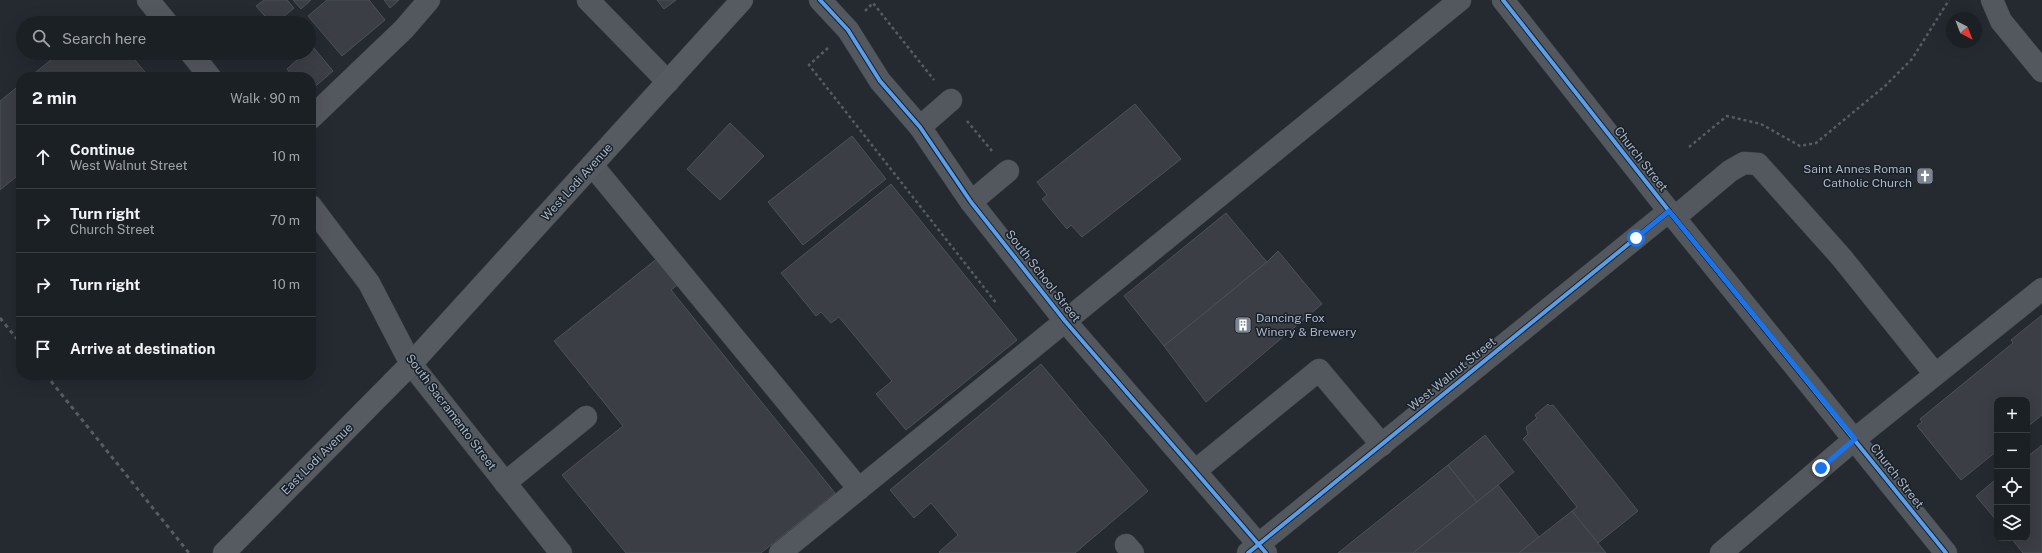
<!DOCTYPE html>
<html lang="en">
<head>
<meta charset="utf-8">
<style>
  body { margin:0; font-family:"Public Sans",sans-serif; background:#24282c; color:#f1f3f6 }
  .controls { position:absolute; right:12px; bottom:12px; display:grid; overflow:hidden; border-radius:8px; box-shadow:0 4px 16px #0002 }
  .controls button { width:36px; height:36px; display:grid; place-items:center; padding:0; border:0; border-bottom:1px solid #393e41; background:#1b2024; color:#f1f3f6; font:20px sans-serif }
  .compass { position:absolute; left:1946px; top:12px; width:36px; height:36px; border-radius:50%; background:#1b2024; box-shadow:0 4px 16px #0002; rotate:138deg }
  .stop { position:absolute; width:12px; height:12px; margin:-9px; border:3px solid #1a73e8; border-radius:50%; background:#fff }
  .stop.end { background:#1a73e8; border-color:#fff; box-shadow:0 1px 4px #0008 }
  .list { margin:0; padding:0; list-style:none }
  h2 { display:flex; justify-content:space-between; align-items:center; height:52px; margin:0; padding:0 16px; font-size:17px }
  h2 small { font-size:13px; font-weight:400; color:#a0a3a6 }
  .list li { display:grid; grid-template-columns:26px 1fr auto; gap:12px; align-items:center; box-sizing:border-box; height:64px; padding:0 16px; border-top:1px solid #393e41 }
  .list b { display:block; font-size:15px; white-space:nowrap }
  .list p { margin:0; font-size:13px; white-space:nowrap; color:#a0a3a6 }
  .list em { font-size:13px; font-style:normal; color:#a0a3a6 }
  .icon { flex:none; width:22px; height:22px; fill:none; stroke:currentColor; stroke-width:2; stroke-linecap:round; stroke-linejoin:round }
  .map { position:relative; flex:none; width:2042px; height:553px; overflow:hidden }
  .search { position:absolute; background:#1b2024; box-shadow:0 4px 16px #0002; left:16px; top:16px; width:300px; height:44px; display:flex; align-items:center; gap:10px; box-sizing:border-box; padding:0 14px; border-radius:22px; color:#a0a3a6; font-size:15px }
  .panel { position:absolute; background:#1b2024; box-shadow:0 4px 16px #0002; left:16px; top:72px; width:300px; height:308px; border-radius:16px }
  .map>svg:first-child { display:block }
  .building { fill:#3b3f45; stroke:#4b5158 }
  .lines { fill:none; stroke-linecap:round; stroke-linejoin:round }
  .minor-casing { stroke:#404549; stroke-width:23 }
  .major-casing { stroke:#41464d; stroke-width:23 }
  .path { stroke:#565c62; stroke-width:2.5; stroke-dasharray:3 3; stroke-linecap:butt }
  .minor { stroke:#53585e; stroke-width:22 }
  .major { stroke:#555b61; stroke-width:22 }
  .rail { stroke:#575c62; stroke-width:3; stroke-dasharray:4 4; stroke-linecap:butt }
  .cycleway-casing { stroke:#18202a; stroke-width:6 }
  .cycleway { stroke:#5a9eea; stroke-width:4 }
  .route { stroke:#1a73e8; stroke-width:5 }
  .labels { text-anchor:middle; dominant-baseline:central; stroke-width:3; stroke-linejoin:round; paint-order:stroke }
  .street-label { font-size:12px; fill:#acb6c3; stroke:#18202a }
  .poi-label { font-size:12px; fill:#acb6c3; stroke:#18202a; text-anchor:end }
</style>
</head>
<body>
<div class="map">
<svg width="2042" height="553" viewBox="0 0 2042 553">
  <rect width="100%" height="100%" fill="#242a30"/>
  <g class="building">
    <path d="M264,0h23l7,8 -18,15h-5l-15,-17z"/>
    <path d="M293,0h18l-10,9z"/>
    <path d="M327,0h42l16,20 -43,36 -34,-40z"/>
    <path d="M384,0h15l-9,8z"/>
    <path d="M657,0h19l-12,9z"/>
    <path d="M309,42l24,29 -22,19v-13h-18l-6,-8 11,-10 -5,-6h16z"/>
    <path d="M59,53h70l16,19 -6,5h-109z"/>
    <path d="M21,84v89l-21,17v-89z"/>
    <path d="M1135,104l46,55 -99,78 -11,-12 -4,4 -25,-30 5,-4 -10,-13z"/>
    <path d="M730,123l34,33 -44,44 -33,-31z"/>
    <path d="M852,136l34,43 -83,66 -35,-43z"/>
    <path d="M891,184l126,156 -111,90 -30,-36 16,-13 -53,-64 -8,6 -10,-11 -5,4 -35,-43z"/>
    <path d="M1226,213l41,49 -103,84 -40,-50z"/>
    <path d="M1278,251l44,53 -116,98 -42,-56 103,-84z"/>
    <path d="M659,257l21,26 -9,7 164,203 -74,60h-135l-64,-78 61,-49 -69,-85z"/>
    <path d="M2042,315v100l-15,12v-27h-30v51l-36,29 -44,-54 5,-4 -2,-3 93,-76 -2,-3z"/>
    <path d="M1041,364l107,127 -73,62h-135l-1,-1 19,-17 -27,-32 -17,15 -24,-28z"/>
    <path d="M1548,404l2,2 3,-1 85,106 -40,32 -26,-32 5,-4 -54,-68 5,-5 -2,-7 11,-9 -2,-3z"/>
    <path d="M1485,435l29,37 -37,30 -29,-37z"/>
    <path d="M2042,445v108h-19l-12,-15h16v-81z"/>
    <path d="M1448,465l29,37 -64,51h-75z"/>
    <path d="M1995,480l2,1v40l-21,-25z"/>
    <path d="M1498,485l41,52 -20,16h-106z"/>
    <path d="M1572,511l34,42h-87l20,-16z"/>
  </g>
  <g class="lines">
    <defs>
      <g id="minor">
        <path d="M148,0l19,23"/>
        <path d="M588,0l80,82"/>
        <path d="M820,0l28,30 32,51 40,46 51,75 94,119 201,232"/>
        <path d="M1503,0l166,211 277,342"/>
        <path d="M1992,0l9,21 41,50"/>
        <path d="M191,53l19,24"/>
        <path d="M311,118l93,-89 25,-29"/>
        <path d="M920,127l31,-27"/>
        <path d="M592,165l267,324"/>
        <path d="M971,202l37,-31"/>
        <path d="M311,206l58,77 42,81 150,189"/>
        <path d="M1674,218l56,-47 14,-8 14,1 84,94 93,116"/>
        <path d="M1195,471l124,-101 63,75"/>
        <path d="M505,483l81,-66"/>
        <path d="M1126,545l7,8"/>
        <path d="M780,553l680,-553"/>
        <path d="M1248,553l421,-342"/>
        <path d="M1721,553l134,-114 187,-150"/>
      </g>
      <path id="major" d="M224,553l187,-189 331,-364"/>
    </defs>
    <use href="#minor" class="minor-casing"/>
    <use href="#major" class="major-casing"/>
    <g class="path">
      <path d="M865,11l8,-8 61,77"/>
      <path d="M828,48l-19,17 188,239"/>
      <path d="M967,121l25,30"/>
      <path d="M1689,147l38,-31 34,8 39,22 16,-3 69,-57 27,-27 37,-59"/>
    </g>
    <use href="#minor" class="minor"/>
    <use href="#major" class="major"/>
    <g class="rail">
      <path d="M0,318l21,26"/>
      <path d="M46,375l143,178"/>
    </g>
    <defs>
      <g id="cycleway">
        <path d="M820,0l28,30 32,51 40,46 51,75 94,119 201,232"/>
        <path d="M1503,0l166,211 277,342"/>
        <path d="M1248,553l421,-342"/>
      </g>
    </defs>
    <use href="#cycleway" class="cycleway-casing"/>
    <use href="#cycleway" class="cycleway"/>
  </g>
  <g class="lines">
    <path class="route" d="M1636,238l33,-27 186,228 -34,29"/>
  </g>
  <defs>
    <symbol id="church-square" viewBox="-11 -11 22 22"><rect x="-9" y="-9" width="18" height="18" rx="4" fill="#7c8590" stroke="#18202a"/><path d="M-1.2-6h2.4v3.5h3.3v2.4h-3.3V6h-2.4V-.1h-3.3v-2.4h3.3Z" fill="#fff"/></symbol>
    <symbol id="building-square" viewBox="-11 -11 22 22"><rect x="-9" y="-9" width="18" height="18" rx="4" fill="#7c8590" stroke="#18202a"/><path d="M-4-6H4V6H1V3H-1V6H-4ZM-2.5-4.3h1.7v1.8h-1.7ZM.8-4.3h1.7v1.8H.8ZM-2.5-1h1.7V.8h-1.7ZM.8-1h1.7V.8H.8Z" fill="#fff"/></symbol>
  </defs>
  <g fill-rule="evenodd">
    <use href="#church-square" x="1915" y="166" width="20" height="20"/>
    <use href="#building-square" x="1233" y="315" width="20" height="20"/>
  </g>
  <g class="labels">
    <g class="street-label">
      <text transform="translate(1641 159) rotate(52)">Church Street</text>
      <text transform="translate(577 182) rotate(-48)">West Lodi Avenue</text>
      <text transform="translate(1043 276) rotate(52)">South School Street</text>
      <text transform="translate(1452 374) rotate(-39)">West Walnut Street</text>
      <text transform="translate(451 412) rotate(53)">South Sacramento Street</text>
      <text transform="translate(317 459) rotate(-45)">East Lodi Avenue</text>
      <text transform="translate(1897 476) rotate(52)">Church Street</text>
    </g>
    <g class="poi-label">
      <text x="1912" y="169">Saint Annes Roman<tspan x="1912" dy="14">Catholic Church</tspan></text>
      <text x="1256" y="318" text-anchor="start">Dancing Fox<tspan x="1256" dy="14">Winery &amp; Brewery</tspan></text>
    </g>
  </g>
</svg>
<div class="controls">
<button>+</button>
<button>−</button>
<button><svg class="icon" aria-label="locate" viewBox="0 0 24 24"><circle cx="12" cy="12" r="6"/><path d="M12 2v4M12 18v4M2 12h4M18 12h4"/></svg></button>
<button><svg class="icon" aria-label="layers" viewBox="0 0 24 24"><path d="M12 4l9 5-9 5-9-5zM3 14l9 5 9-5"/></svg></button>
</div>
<svg class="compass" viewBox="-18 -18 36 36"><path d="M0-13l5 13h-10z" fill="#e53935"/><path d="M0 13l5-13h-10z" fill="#a0a3a6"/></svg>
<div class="stop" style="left:1636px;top:238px"></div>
<div class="stop end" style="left:1821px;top:468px"></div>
<div class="search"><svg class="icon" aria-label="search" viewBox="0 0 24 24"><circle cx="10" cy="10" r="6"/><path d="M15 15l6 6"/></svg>Search here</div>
<section class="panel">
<h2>2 min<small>Walk · 90 m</small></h2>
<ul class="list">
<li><svg class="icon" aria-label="ahead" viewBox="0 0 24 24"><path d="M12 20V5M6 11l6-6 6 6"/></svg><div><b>Continue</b><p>West Walnut Street</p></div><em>10 m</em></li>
<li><svg class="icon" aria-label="right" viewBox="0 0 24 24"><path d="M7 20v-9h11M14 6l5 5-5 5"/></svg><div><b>Turn right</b><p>Church Street</p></div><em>70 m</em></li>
<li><svg class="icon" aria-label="right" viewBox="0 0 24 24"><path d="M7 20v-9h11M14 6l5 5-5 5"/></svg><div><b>Turn right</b></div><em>10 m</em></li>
<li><svg class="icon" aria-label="arrive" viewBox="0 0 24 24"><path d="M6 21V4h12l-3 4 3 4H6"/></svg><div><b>Arrive at destination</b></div></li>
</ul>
</section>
</div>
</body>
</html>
